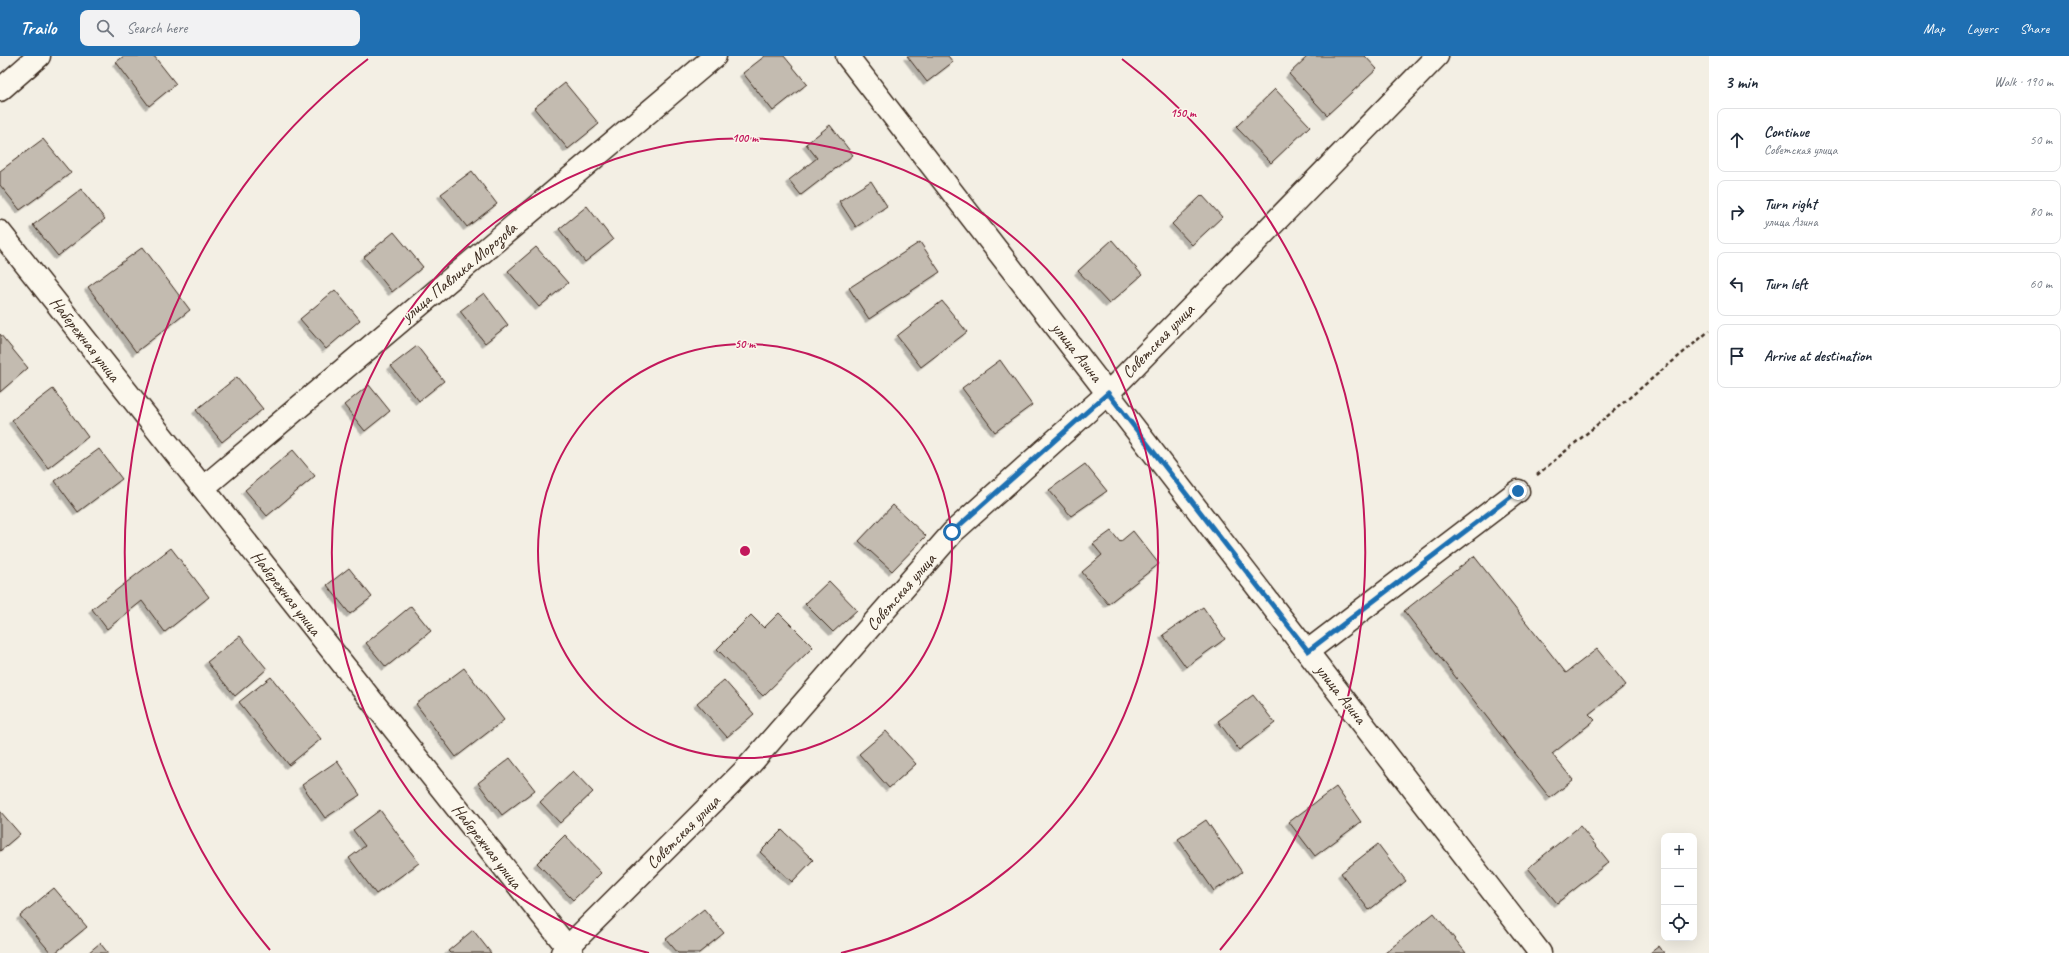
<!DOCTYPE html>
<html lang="en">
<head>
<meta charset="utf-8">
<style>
  body { margin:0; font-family:Caveat,sans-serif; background:#f2f2f3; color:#1f2937 }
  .controls { position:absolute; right:12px; bottom:12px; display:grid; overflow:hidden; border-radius:8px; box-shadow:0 4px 16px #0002 }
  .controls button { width:36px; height:36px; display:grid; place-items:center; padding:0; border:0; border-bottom:1px solid #e0e1e3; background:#fff; color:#1f2937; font:20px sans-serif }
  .stop { position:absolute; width:12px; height:12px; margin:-9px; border:3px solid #1f6fb2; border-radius:50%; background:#fff }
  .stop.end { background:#1f6fb2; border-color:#fff; box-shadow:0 1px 4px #0008 }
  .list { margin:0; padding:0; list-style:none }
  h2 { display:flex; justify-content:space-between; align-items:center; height:52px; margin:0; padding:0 16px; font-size:17px }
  h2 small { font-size:13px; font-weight:400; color:#747a83 }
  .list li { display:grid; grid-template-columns:26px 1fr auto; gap:12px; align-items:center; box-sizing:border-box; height:64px; margin:0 8px 8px; padding:0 8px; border:1px solid #e0e1e3; border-radius:8px }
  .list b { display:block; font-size:15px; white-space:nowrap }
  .list p { margin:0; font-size:13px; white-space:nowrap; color:#747a83 }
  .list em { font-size:13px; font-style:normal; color:#747a83 }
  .icon { flex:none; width:22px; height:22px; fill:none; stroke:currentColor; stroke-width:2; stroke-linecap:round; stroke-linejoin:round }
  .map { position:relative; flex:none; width:1709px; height:897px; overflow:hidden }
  header { display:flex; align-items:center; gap:24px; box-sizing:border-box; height:56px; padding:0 20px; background:#1f6fb2; color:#fff }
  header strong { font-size:19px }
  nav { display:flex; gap:22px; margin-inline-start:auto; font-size:14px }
  .search { width:280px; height:36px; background:#f2f2f3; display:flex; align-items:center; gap:10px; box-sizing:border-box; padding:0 14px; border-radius:8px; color:#747a83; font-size:15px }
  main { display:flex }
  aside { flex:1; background:#fff }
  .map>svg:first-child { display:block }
  .building { fill:#c3bbb0; stroke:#3b2a1e; filter:url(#shadow) }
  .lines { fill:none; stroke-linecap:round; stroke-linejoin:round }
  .minor-casing { stroke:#3b2a1e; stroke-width:25 }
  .path { stroke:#3b2a1e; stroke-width:2.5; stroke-dasharray:4 3; stroke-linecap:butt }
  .minor { stroke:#fbf7ec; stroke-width:22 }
  .route { stroke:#1f6fb2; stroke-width:5 }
  .ring { fill:none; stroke:#c2185b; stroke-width:2 }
  .labels { text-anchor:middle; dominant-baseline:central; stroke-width:3; stroke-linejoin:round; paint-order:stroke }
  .street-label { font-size:17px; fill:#3b2a1e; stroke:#fbf7ec }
  .centre { fill:#c2185b; stroke:#fbf7ec; stroke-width:2 }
  .ring-label { font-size:12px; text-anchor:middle; font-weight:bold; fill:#c2185b; stroke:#fbf7ec; stroke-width:3; stroke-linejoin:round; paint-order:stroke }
</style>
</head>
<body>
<header>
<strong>Trailo</strong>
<div class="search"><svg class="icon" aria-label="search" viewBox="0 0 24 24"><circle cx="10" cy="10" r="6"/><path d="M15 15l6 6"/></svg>Search here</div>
<nav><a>Map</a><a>Layers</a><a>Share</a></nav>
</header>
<main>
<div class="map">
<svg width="1709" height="897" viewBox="0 0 1709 897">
  <defs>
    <filter id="shadow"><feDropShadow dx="-3.5" dy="3.5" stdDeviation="0" flood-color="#0004"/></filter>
  </defs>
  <rect width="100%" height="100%" fill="#f3efe4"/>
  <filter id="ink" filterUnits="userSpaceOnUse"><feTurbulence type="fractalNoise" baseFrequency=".025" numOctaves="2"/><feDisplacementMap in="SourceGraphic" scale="8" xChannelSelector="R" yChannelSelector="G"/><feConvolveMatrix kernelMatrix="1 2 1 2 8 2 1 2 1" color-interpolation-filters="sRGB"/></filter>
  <g filter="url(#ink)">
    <g class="building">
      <path d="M124,0h30l22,28 -27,22 -33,-44z"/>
      <path d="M765,0h19l23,28 -34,27 -30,-38z"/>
      <path d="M907,0h41l5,6 -26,20z"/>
      <path d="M1308,0h57l12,13 -50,46 -38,-41z"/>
      <path d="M565,27l34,41 -31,25 -34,-41z"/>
      <path d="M1275,33l35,37 -39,37 -35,-36z"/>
      <path d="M830,69l23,30 -52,40 -12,-15 28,-22 -11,-14z"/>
      <path d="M43,83l28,34 -51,37 -20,-25v-14z"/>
      <path d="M472,115l25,33 -30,23 -26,-33z"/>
      <path d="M871,125l16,25 -31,21 -17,-26z"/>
      <path d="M81,133l24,30 -47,37 -25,-31z"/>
      <path d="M1202,139l20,22 -30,28 -20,-21z"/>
      <path d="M587,150l26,34 -28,22 -26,-33z"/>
      <path d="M394,176l29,35 -31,25 -28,-35z"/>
      <path d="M1112,184l30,35 -33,29 -31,-33z"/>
      <path d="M920,186l20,30 -71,47 -20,-31z"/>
      <path d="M143,191l47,63 -54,42 -48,-65z"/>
      <path d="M536,191l32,36 -29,24 -31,-36z"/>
      <path d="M335,234l25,30 -34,29 -26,-30z"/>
      <path d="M484,237l24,32 -23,18 -25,-32z"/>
      <path d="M942,245l25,31 -46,35 -24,-31z"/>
      <path d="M0,278l28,34 -28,24z"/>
      <path d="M417,290l27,35 -25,20 -28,-35z"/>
      <path d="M1000,304l32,45 -37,27 -33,-44z"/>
      <path d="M237,321l26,32 -41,33 -26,-32z"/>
      <path d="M369,329l21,26 -25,20 -21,-26z"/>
      <path d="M53,333l35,48 -40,31 -36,-48z"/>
      <path d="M99,393l23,30 -44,33 -23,-31z"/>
      <path d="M293,394l22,26 -48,40 -22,-26z"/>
      <path d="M1085,408l22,27 -36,25 -22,-26z"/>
      <path d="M893,449l33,31 -34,35 -33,-30z"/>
      <path d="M1111,475l9,11 13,-11 26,33 -51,40 -26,-32 20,-17 -9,-11z"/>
      <path d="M171,492l38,49 -44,35 -23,-31 -35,28 -15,-20z"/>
      <path d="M1474,500l92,117 31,-24 29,36 -37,29 6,6 -43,34 21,26 -23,18 -146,-187z"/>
      <path d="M349,512l23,29 -22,17 -23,-29z"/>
      <path d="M829,525l28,29 -24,22 -28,-28z"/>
      <path d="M411,550l20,25 -45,36 -20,-24z"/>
      <path d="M1203,551l22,32 -39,28 -23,-32z"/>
      <path d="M779,557l34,34 -50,49 -46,-47 34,-34 13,13z"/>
      <path d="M240,580l27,33 -32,27 -28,-34z"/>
      <path d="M464,612l40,52 -48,37 -40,-53z"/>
      <path d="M271,621l50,62 -32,26 -50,-63z"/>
      <path d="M724,624l30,34 -27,23 -30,-34z"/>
      <path d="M1253,639l22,28 -36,27 -21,-29z"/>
      <path d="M886,675l30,33 -27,24 -30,-34z"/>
      <path d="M510,702l25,32 -33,25 -24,-32z"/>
      <path d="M337,705l23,34 -35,23 -23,-33z"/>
      <path d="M573,715l20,21 -33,31 -20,-21z"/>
      <path d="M1336,731l25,35 -46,34 -26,-34z"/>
      <path d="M380,754l39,53 -43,31 -27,-36 16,-12 -12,-16z"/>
      <path d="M0,755l20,23 -20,17z"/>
      <path d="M1206,764l36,52 -28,19 -36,-52z"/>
      <path d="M1580,770l29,36 -52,41 -29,-35z"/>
      <path d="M782,774l31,30 -21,22 -32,-30z"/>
      <path d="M565,779l36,38 -28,27 -36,-37z"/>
      <path d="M1378,788l28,37 -37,29 -28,-37z"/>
      <path d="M54,832l33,39 -32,26h-4l-31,-37z"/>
      <path d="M704,853l20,24 -25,20h-21l-12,-14z"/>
      <path d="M1434,857l32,40h-81z"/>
      <path d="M473,874l18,23h-41l-2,-2z"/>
      <path d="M100,887l8,10h-20z"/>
      <path d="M1659,890l5,7h-14z"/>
    </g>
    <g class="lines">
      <defs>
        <g id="minor">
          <path d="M847,0l693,897"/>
          <path d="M0,34l39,-34"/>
          <path d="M0,176l572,721"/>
          <path d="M203,432l512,-432"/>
          <path d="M1308,595l210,-160"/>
          <path d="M562,897l184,-184 207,-237 155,-139 329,-337"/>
        </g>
      </defs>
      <use href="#minor" class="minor-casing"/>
      <path class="path" d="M1537,419l172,-144"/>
      <use href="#minor" class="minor"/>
    </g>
  </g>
  <g class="lines" filter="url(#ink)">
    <path class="route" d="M952,476l156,-139 200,258 210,-160"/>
  </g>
  <g class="ring">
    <circle cx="745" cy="495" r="207"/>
    <path d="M649 897A413 413 0 1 1 841 897"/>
    <path d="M270 894A620 620 0 0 1 368 3M1122 3A620 620 0 0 1 1220 894"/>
  </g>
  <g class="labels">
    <g class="street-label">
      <text transform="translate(459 216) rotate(-40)">улица Павлика Морозова</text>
      <text transform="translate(85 283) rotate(52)">Набережная улица</text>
      <text transform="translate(1158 285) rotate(-46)">Советская улица</text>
      <text transform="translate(1077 296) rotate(52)">улица Азина</text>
      <text transform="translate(901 536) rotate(-49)">Советская улица</text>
      <text transform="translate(286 537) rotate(52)">Набережная улица</text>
      <text transform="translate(1341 638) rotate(52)">улица Азина</text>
      <text transform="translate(683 776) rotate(-45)">Советская улица</text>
      <text transform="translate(487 790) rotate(52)">Набережная улица</text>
    </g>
  </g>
  <circle cx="745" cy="495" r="6" class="centre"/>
  <g class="ring-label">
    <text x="1183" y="61">150 m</text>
    <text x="745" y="86">100 m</text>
    <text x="745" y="292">50 m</text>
  </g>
</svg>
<div class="controls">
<button>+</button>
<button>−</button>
<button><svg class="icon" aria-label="locate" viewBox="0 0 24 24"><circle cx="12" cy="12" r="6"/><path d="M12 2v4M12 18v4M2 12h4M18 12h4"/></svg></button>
</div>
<div class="stop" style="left:952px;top:476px"></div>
<div class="stop end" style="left:1518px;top:435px"></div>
</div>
<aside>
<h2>3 min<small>Walk · 190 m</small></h2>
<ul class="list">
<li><svg class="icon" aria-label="ahead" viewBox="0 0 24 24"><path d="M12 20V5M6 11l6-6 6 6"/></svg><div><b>Continue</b><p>Советская улица</p></div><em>50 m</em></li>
<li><svg class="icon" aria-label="right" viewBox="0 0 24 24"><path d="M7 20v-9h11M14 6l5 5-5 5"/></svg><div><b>Turn right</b><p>улица Азина</p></div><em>80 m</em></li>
<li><svg class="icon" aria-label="left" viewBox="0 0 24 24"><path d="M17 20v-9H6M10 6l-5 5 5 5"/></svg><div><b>Turn left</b></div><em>60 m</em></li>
<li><svg class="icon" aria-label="arrive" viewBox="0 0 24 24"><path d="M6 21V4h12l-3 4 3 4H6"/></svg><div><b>Arrive at destination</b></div></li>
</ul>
</aside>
</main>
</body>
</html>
